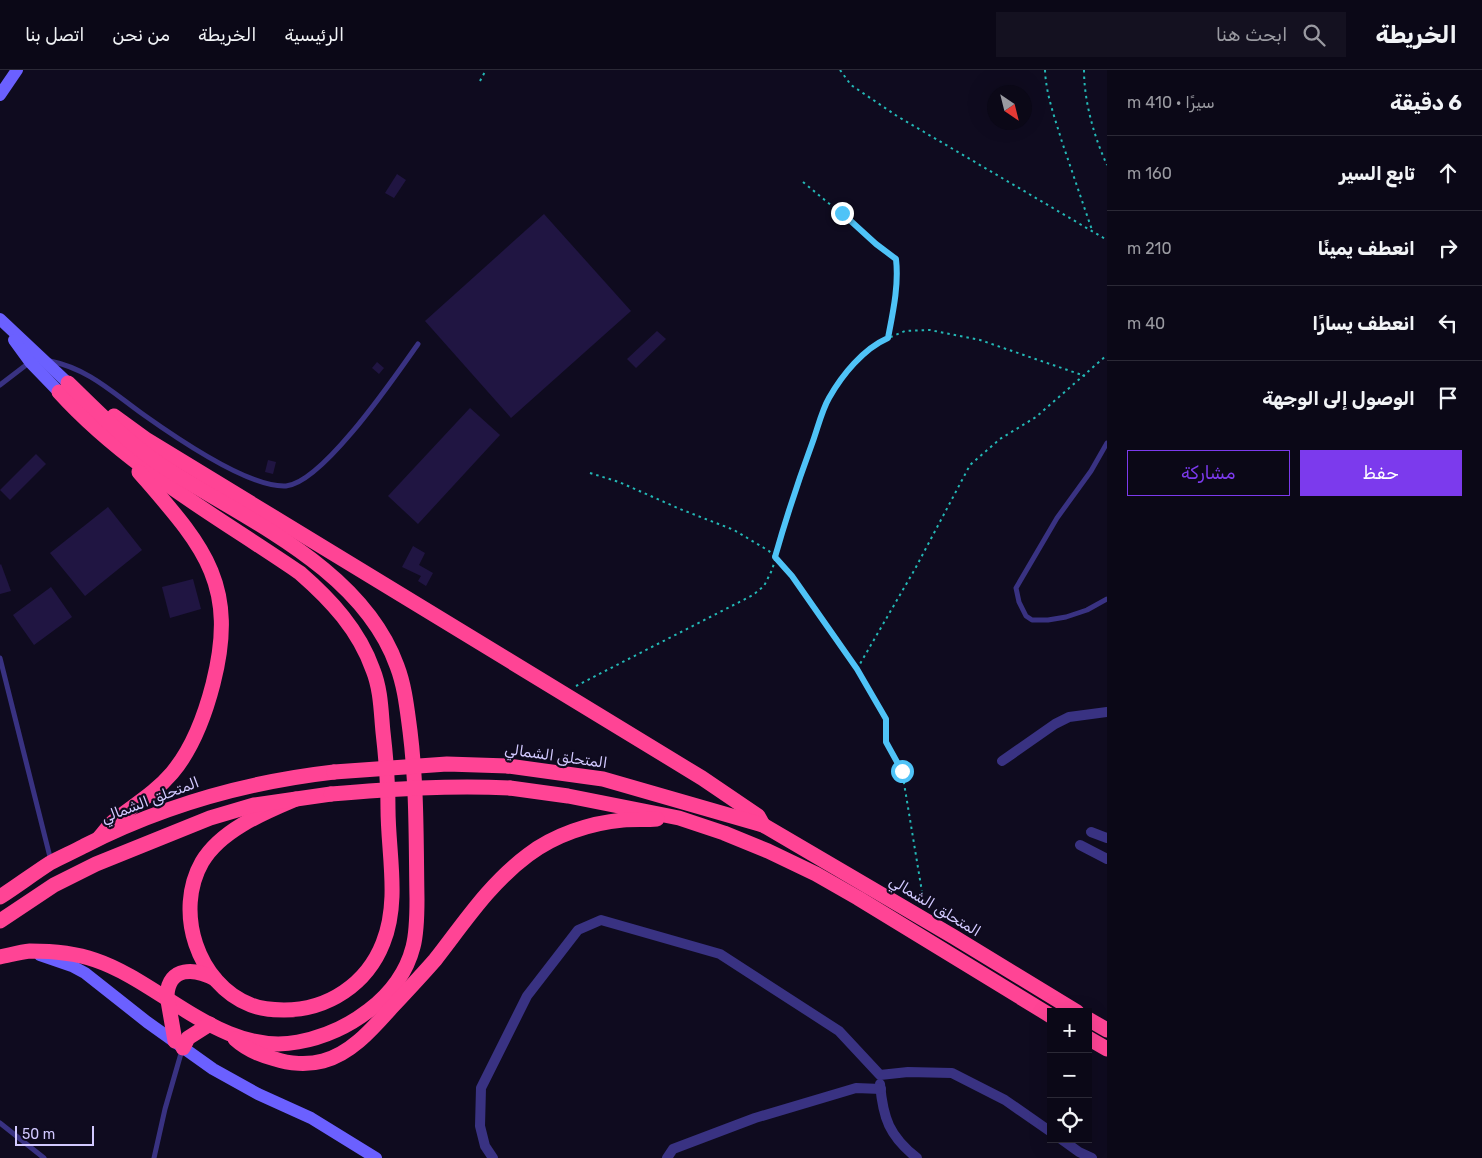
<!DOCTYPE html>
<html lang="ar">
<head>
<meta charset="utf-8">
<style>
  body { margin:0; font-family:Rubik,Vazirmatn,sans-serif; background:#141120; color:#f1f3f6; direction:rtl }
  .controls { position:absolute; right:15px; bottom:15px; display:grid; overflow:hidden; border-radius:0px; box-shadow:0 5px 20px #0002 }
  .controls button { width:45px; height:45px; display:grid; place-items:center; padding:0; border:0; border-bottom:1px solid #2b2936; background:#0b0817; color:#f1f3f6; font:25px sans-serif }
  .compass { position:absolute; left:987px; top:15px; width:45px; height:45px; border-radius:50%; background:#0b0817; box-shadow:0 5px 20px #0002; rotate:145deg }
  .scale { position:absolute; left:15px; bottom:12px; width:79px; box-sizing:border-box; padding-left:5px; border:2px solid #d2c9ff; border-top:0; font-size:14px; line-height:18px; white-space:nowrap; color:#d2c9ff; -webkit-text-stroke:4px #0f0b1f; paint-order:stroke }
  .stop { position:absolute; width:15px; height:15px; margin:-11px; border:4px solid #4fc3f7; border-radius:50%; background:#fff }
  .stop.end { background:#4fc3f7; border-color:#fff; box-shadow:0 1px 5px #0008 }
  .list { margin:0; padding:0; list-style:none }
  h2 { display:flex; justify-content:space-between; align-items:center; height:65px; margin:0; padding:0 20px; font-size:21px }
  h2 small { font-size:16px; font-weight:400; color:#9a9aa1 }
  .list li { display:grid; grid-template-columns:32px 1fr auto; gap:15px; align-items:center; box-sizing:border-box; height:75px; padding:0 20px; border-top:1px solid #2b2936 }
  .list b { display:block; font-size:19px; white-space:nowrap }
  .list em { font-size:16px; font-style:normal; color:#9a9aa1 }
  .actions { display:flex; gap:10px; padding:15px 20px }
  .actions a { flex:1; padding:11px 0; border:1px solid #7c3aed; border-radius:0px; text-align:center; font-size:18px; color:#7c3aed }
  .actions .main { background:#7c3aed; color:#fff }
  .icon { flex:none; width:28px; height:28px; fill:none; stroke:currentColor; stroke-width:2; stroke-linecap:round; stroke-linejoin:round }
  .map { position:relative; flex:none; width:1107px; height:1088px; overflow:hidden; direction:ltr }
  header { display:flex; align-items:center; gap:30px; box-sizing:border-box; height:70px; padding:0 25px; background:#0b0817; border-bottom:1px solid #2b2936 }
  header strong { font-size:24px }
  nav { display:flex; gap:28px; margin-inline-start:auto; font-size:18px }
  .search { width:350px; height:45px; background:#141120; display:flex; align-items:center; gap:12px; box-sizing:border-box; padding:0 18px; border-radius:0px; color:#9a9aa1; font-size:19px }
  main { display:flex }
  aside { flex:1; background:#0b0817 }
  .map>svg:first-child { display:block }
  .building { fill:#201542 }
  .lines { fill:none; stroke-linecap:round; stroke-linejoin:round }
  .path { stroke:#24b8b6; stroke-width:2; stroke-dasharray:2.5 4; stroke-linecap:butt }
  .lane { stroke:#393282; stroke-width:5 }
  .street { stroke:#393282; stroke-width:10 }
  .secondary { stroke:#6b60ff; stroke-width:12 }
  .highway { stroke:#ff4495; stroke-width:15 }
  .highway-bridge { stroke:#ff4495; stroke-width:15 }
  .route { stroke:#4fc3f7; stroke-width:6 }
  .labels { text-anchor:middle; dominant-baseline:central; stroke-width:4.5; stroke-linejoin:round; paint-order:stroke }
  .street-label { font-size:15px; fill:#d2c9ff; stroke:#0f0b1f }
</style>
</head>
<body>
<header>
<strong>الخريطة</strong>
<div class="search"><svg class="icon" aria-label="search" viewBox="0 0 24 24"><circle cx="10" cy="10" r="6"/><path d="M15 15l6 6"/></svg>ابحث هنا</div>
<nav><a>الرئيسية</a><a>الخريطة</a><a>من نحن</a><a>اتصل بنا</a></nav>
</header>
<main>
<aside>
<h2>6 دقيقة<small>سيرًا · 410 m</small></h2>
<ul class="list">
<li><svg class="icon" aria-label="ahead" viewBox="0 0 24 24"><path d="M12 20V5M6 11l6-6 6 6"/></svg><div><b>تابع السير</b></div><em>160 m</em></li>
<li><svg class="icon" aria-label="right" viewBox="0 0 24 24"><path d="M7 20v-9h11M14 6l5 5-5 5"/></svg><div><b>انعطف يمينًا</b></div><em>210 m</em></li>
<li><svg class="icon" aria-label="left" viewBox="0 0 24 24"><path d="M17 20v-9H6M10 6l-5 5 5 5"/></svg><div><b>انعطف يسارًا</b></div><em>40 m</em></li>
<li><svg class="icon" aria-label="arrive" viewBox="0 0 24 24"><path d="M6 21V4h12l-3 4 3 4H6"/></svg><div><b>الوصول إلى الوجهة</b></div></li>
</ul>
<div class="actions"><a class="main">حفظ</a><a>مشاركة</a></div>
</aside>
<div class="map">
<svg width="1107" height="1088" viewBox="0 0 1107 1088">
  <rect width="100%" height="100%" fill="#0f0b1f"/>
  <g class="building">
    <path d="M397,104l9,6 -12,18 -9,-5z"/>
    <path d="M544,144l87,97 -120,107 -86,-97z"/>
    <path d="M657,261l9,8 -30,29 -9,-9z"/>
    <path d="M377,292l7,6 -5,6 -7,-6z"/>
    <path d="M470,338l30,27 -82,89 -30,-28z"/>
    <path d="M36,384l10,10 -36,36 -10,-10z"/>
    <path d="M268,390l8,2 -3,12 -8,-2z"/>
    <path d="M108,437l34,43 -57,46 -35,-43z"/>
    <path d="M413,476l12,7 -6,12 14,8 -7,13 -8,-5 3,-5 -19,-9z"/>
    <path d="M1,494l10,27 -11,3v-29z"/>
    <path d="M193,509l8,30 -31,9 -8,-31z"/>
    <path d="M51,517l21,30 -38,28 -21,-30z"/>
  </g>
  <g class="lines">
    <g class="path">
      <path d="M840,0l11,15 46,31 210,124"/>
      <path d="M1045,0c1,25 10,48 17,72 10,29 20,59 30,88"/>
      <path d="M1084,0c0,31 10,67 23,95"/>
      <path d="M480,11l6,-11"/>
      <path d="M803,112l93,77c3,26 -3,53 -9,79"/>
      <path d="M590,403l29,9 61,27 54,21 35,21 23,25 65,93 29,50v23l16,29 22,133"/>
      <path d="M857,599l58,-100 55,-104 30,-26 36,-22 71,-62"/>
      <path d="M576,616l177,-91 11,-9 8,-16 26,-87 30,-84 16,-24 15,-16 20,-17 26,-11 25,-1 50,10 105,36"/>
    </g>
    <g class="lane">
      <path d="M50,291c39,8 63,32 94,54 31,22 105,73 142,71 37,-3 110,-111 132,-142"/>
      <path d="M0,315l30,-23"/>
      <path d="M1107,373l-16,28 -34,47 -41,70 3,14 7,14 6,4h16l18,-3 21,-7 20,-11"/>
      <path d="M0,588l51,203"/>
      <path d="M0,1053l44,35"/>
      <path d="M154,1088l11,-49 17,-59"/>
    </g>
    <g class="street">
      <path d="M1002,691l53,-37 14,-7 38,-5"/>
      <path d="M1091,762l16,6"/>
      <path d="M1080,775l27,14"/>
      <path d="M880,1014c3,34 9,52 37,74"/>
      <path d="M1061,1069l18,13 13,6"/>
      <path d="M493,1088l-8,-12 -5,-20 1,-38 46,-92 51,-66 23,-10 119,34 119,77 41,44 28,-3 44,1 53,27 46,32"/>
      <path d="M667,1088l6,-9 82,-31 101,-30 25,1"/>
    </g>
    <g class="secondary">
      <path d="M0,25l17,-25"/>
      <path d="M0,249l68,64"/>
      <path d="M14,270l16,22 29,30"/>
      <path d="M40,885l32,11 13,7 62,49 66,47 45,25 53,24 65,40"/>
    </g>
    <g class="highway">
      <path d="M59,322c68,75 158,124 241,181 31,27 59,57 73,97 8,20 8,42 10,62 3,26 5,51 5,77 0,44 12,92 -5,134 -16,41 -55,67 -99,67 -11,0 -23,-1 -33,-5 -54,-21 -77,-94 -49,-143 19,-32 61,-49 94,-63"/>
      <path d="M114,346l33,24 555,338 56,38 5,9"/>
      <path d="M508,696l95,13 160,46 191,112 123,75"/>
      <path d="M510,718l58,8 111,22 45,15 44,18 48,23 42,24 193,118"/>
      <path d="M99,768c5,-5 9,-12 15,-17 20,-16 41,-28 58,-48 21,-25 33,-58 41,-89 26,-102 -11,-139 -74,-212"/>
      <path d="M0,827c17,-11 33,-23 50,-34 11,-6 23,-11 34,-17 78,-40 163,-64 250,-74"/>
      <path d="M0,851l54,-36 42,-21 114,-46 44,-13 77,-11"/>
      <path d="M0,887c10,-2 20,-5 30,-6 21,0 45,2 65,9 66,22 127,97 203,82 49,-9 102,-44 115,-95 4,-15 4,-32 4,-48 -1,-56 0,-112 -7,-168 -3,-22 -5,-44 -13,-65 -36,-100 -156,-148 -239,-203 -33,-23 -61,-52 -90,-80"/>
      <path d="M1088,949l19,11"/>
      <path d="M1088,968l19,11"/>
      <path d="M235,969c12,11 24,16 40,20 14,5 33,6 48,2 28,-7 50,-33 68,-53 15,-16 30,-32 44,-48 29,-37 54,-76 93,-105 26,-20 62,-32 95,-35 11,-1 23,0 34,-1"/>
      <path d="M175,971l-8,-46c2,-29 28,-27 48,-16"/>
      <path d="M183,978l5,-10 22,-14"/>
    </g>
    <g class="highway-bridge">
      <path d="M334,702l113,-8 61,2"/>
      <path d="M331,724c60,-5 119,-9 179,-6"/>
    </g>
  </g>
  <g class="lines">
    <path class="route" d="M842,143l34,31 20,15c3,26 -3,53 -8,79 -25,11 -46,37 -59,60 -7,12 -11,29 -16,43 -14,38 -27,77 -38,116l17,19 65,93 29,50v23l16,29"/>
  </g>
  <g class="labels">
    <g class="street-label">
      <text transform="translate(556 686) rotate(8)">المتحلق الشمالي</text>
      <text transform="translate(150 730) rotate(-21)">المتحلق الشمالي</text>
      <text transform="translate(935 836) rotate(31)">المتحلق الشمالي</text>
    </g>
  </g>
</svg>
<div class="controls">
<button>+</button>
<button>−</button>
<button><svg class="icon" aria-label="locate" viewBox="0 0 24 24"><circle cx="12" cy="12" r="6"/><path d="M12 2v4M12 18v4M2 12h4M18 12h4"/></svg></button>
</div>
<svg class="compass" viewBox="-18 -18 36 36"><path d="M0-13l5 13h-10z" fill="#e53935"/><path d="M0 13l5-13h-10z" fill="#9a9aa1"/></svg>
<div class="scale">50 m</div>
<div class="stop" style="left:902px;top:701px"></div>
<div class="stop end" style="left:842px;top:143px"></div>
</div>
</main>
</body>
</html>
